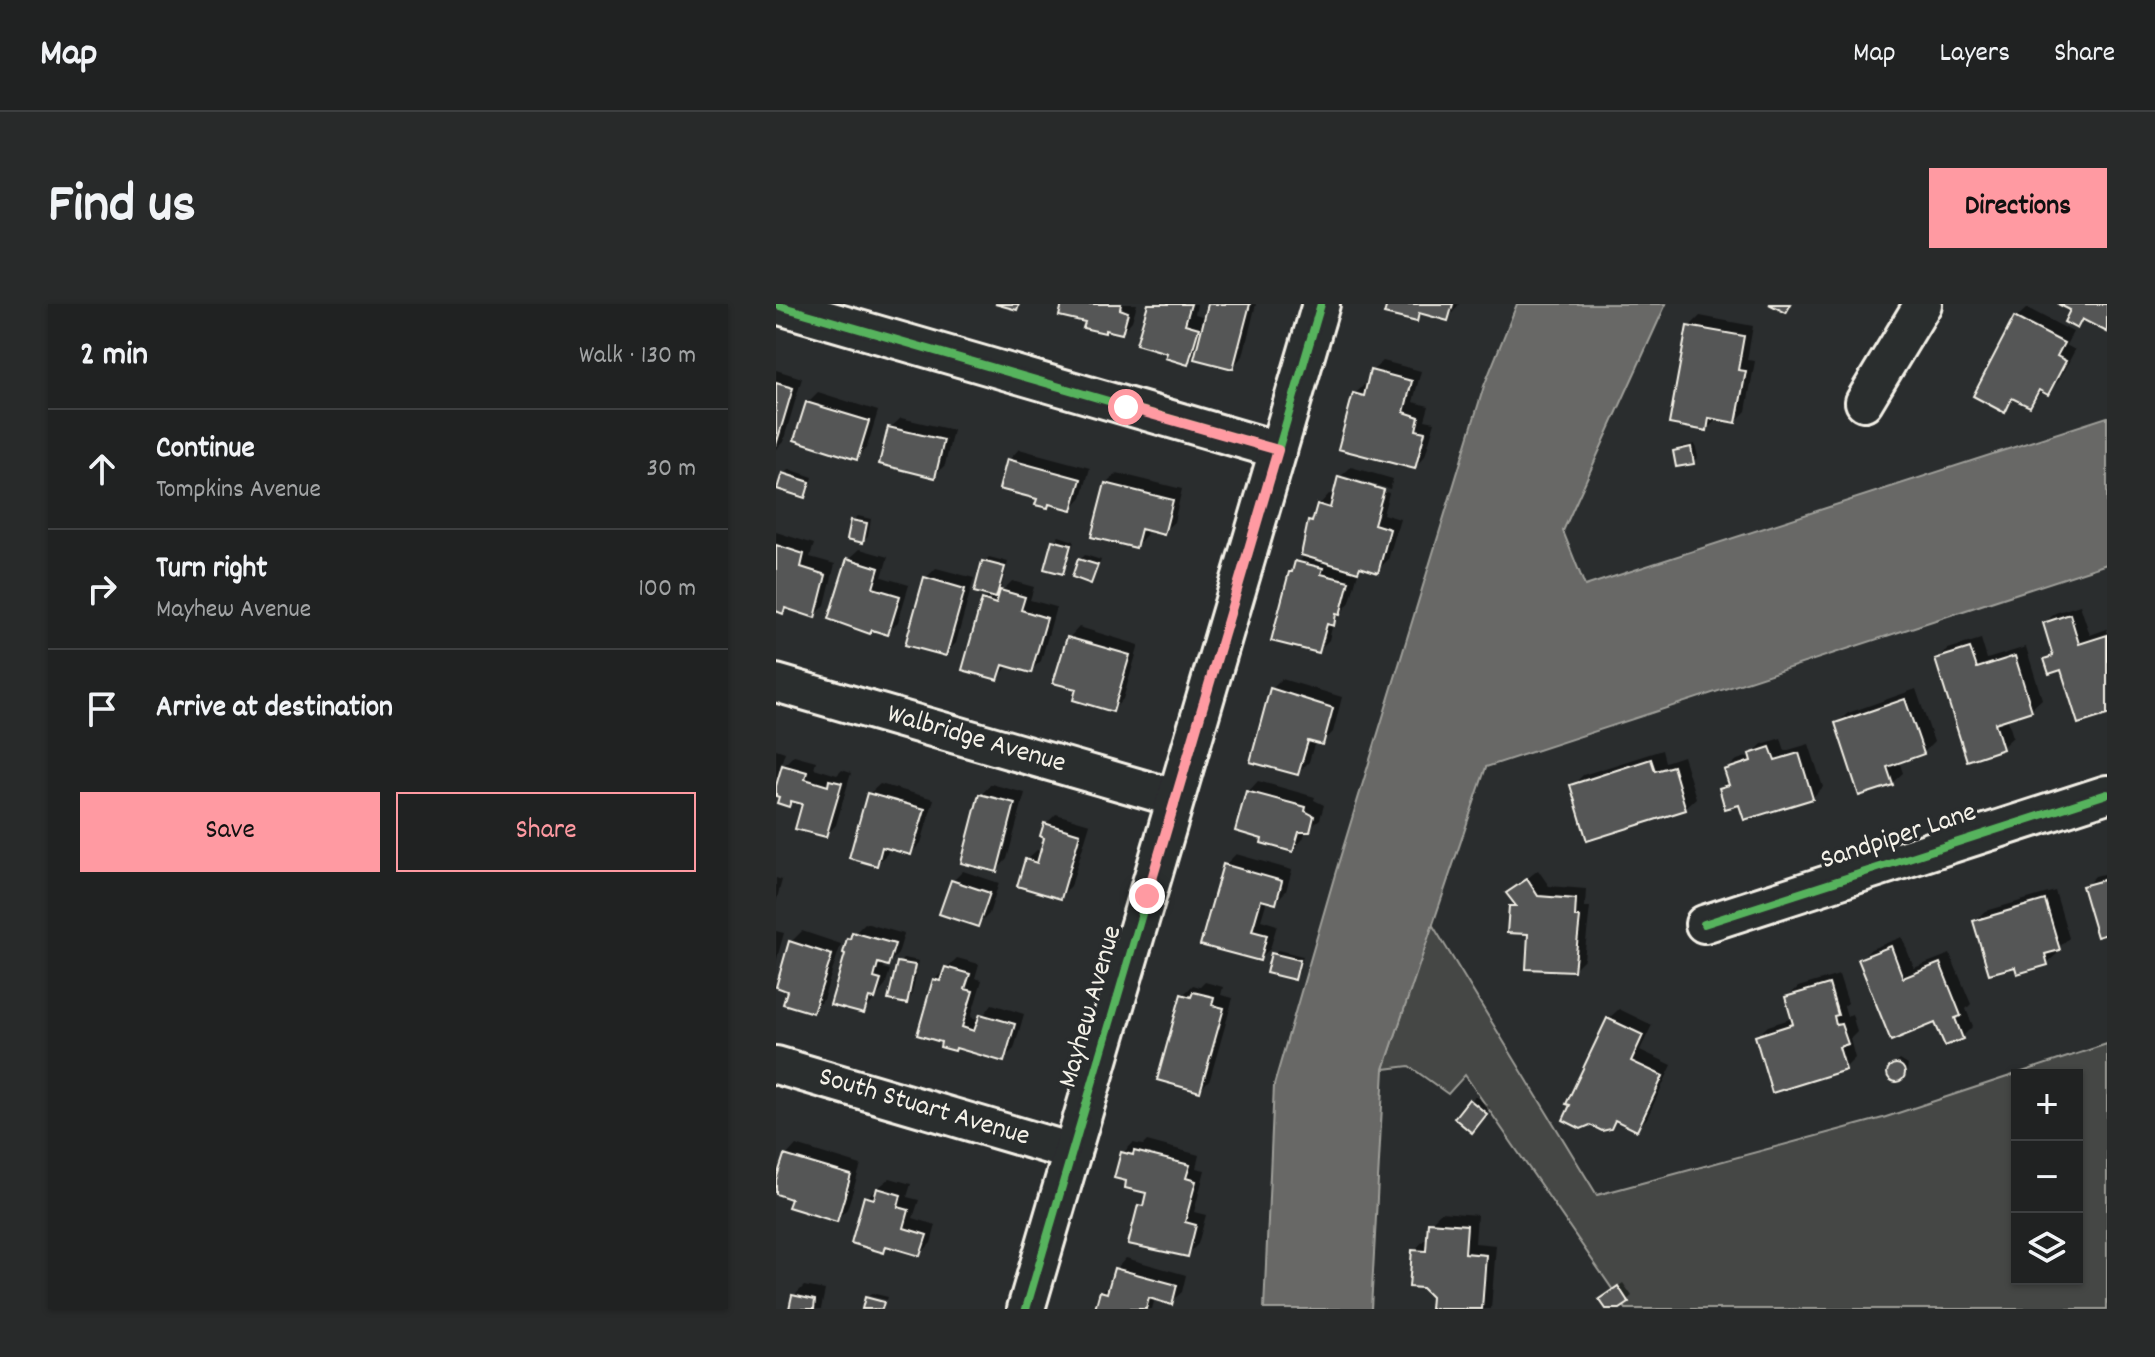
<!DOCTYPE html>
<html lang="en">
<head>
<meta charset="utf-8">
<style>
  body { margin:0; font-family:Dekko,sans-serif; background:#282a2a; color:#f1f3f6 }
  .controls { position:absolute; right:24px; bottom:24px; display:grid; overflow:hidden; border-radius:0px; box-shadow:0 2px 6px #0004 }
  .controls button { width:72px; height:72px; display:grid; place-items:center; padding:0; border:0; border-bottom:2px solid #3d3f40; background:#202222; color:#f1f3f6; font:40px sans-serif }
  .stop { position:absolute; width:24px; height:24px; margin:-18px; border:6px solid #ff9aa2; border-radius:50%; background:#fff }
  .stop.end { background:#ff9aa2; border-color:#fff; box-shadow:0 2px 8px #0008 }
  .list { margin:0; padding:0; list-style:none }
  h2 { display:flex; justify-content:space-between; align-items:center; height:104px; margin:0; padding:0 32px; font-size:34px }
  h2 small { font-size:26px; font-weight:400; color:#a2a4a5 }
  .list li { display:grid; grid-template-columns:52px 1fr auto; gap:24px; align-items:center; box-sizing:border-box; height:120px; padding:0 32px; border-top:2px solid #3d3f40 }
  .list b { display:block; font-size:30px; white-space:nowrap }
  .list p { margin:0; font-size:26px; white-space:nowrap; color:#a2a4a5 }
  .list em { font-size:26px; font-style:normal; color:#a2a4a5 }
  .actions { display:flex; gap:16px; padding:24px 32px }
  .actions a { flex:1; padding:18px 0; border:2px solid #ff9aa2; border-radius:0px; text-align:center; font-size:28px; color:#ff9aa2 }
  .actions .main { background:#ff9aa2; color:#111 }
  .icon { flex:none; width:44px; height:44px; fill:none; stroke:currentColor; stroke-width:2; stroke-linecap:round; stroke-linejoin:round }
  .map { position:relative; flex:none; width:1331px; height:1005px; overflow:hidden; border-radius:0px }
  header { display:flex; align-items:center; gap:48px; box-sizing:border-box; height:112px; padding:0 40px; background:#202222; border-bottom:2px solid #3d3f40 }
  header strong { font-size:38px }
  nav { display:flex; gap:44px; margin-inline-start:auto; font-size:28px }
  .intro { display:flex; align-items:center; justify-content:space-between; box-sizing:border-box; height:192px; padding:0 48px }
  h1 { margin:0; font-size:56px }
  .button { padding:20px 36px; border-radius:0px; background:#ff9aa2; color:#111; font-size:28px; font-weight:700 }
  main { display:flex; gap:48px; padding:0 48px }
  aside { flex:1; background:#202222; border-radius:0px; box-shadow:0 2px 6px #0004 }
  .map>svg:first-child { display:block }
  .green { fill:#444645; stroke:#9c9c96; stroke-width:2; fill-rule:evenodd }
  .water { fill:#676866; stroke:#9f9f9a; stroke-width:2 }
  .shadow { fill:#0007 }
  .building { fill:#555756; stroke:#f4f1e8; stroke-width:2 }
  .lines { fill:none; stroke-linecap:round; stroke-linejoin:round }
  .street-casing { stroke:#f4f1e8; stroke-width:42 }
  .street { stroke:#2a2d2e; stroke-width:36 }
  .cycleway-casing { stroke:#2a2d2e; stroke-width:13 }
  .cycleway { stroke:#56b35d; stroke-width:8 }
  .route { stroke:#ff9aa2; stroke-width:10 }
  .labels { text-anchor:middle; dominant-baseline:central; stroke-width:7; stroke-linejoin:round; paint-order:stroke }
  .street-label { font-size:28px; fill:#f4f1e8; stroke:#2a2d2e }
</style>
</head>
<body>
<header>
<strong>Map</strong>
<nav><a>Map</a><a>Layers</a><a>Share</a></nav>
</header>
<div class="intro"><h1>Find us</h1><a class="button">Directions</a></div>
<main>
<aside>
<h2>2 min<small>Walk · 130 m</small></h2>
<ul class="list">
<li><svg class="icon" aria-label="ahead" viewBox="0 0 24 24"><path d="M12 20V5M6 11l6-6 6 6"/></svg><div><b>Continue</b><p>Tompkins Avenue</p></div><em>30 m</em></li>
<li><svg class="icon" aria-label="right" viewBox="0 0 24 24"><path d="M7 20v-9h11M14 6l5 5-5 5"/></svg><div><b>Turn right</b><p>Mayhew Avenue</p></div><em>100 m</em></li>
<li><svg class="icon" aria-label="arrive" viewBox="0 0 24 24"><path d="M6 21V4h12l-3 4 3 4H6"/></svg><div><b>Arrive at destination</b></div></li>
</ul>
<div class="actions"><a class="main">Save</a><a>Share</a></div>
</aside>
<div class="map">
<svg width="1331" height="1005" viewBox="0 0 1331 1005">
  <rect width="100%" height="100%" fill="#2a2d2e"/>
  <filter id="ink" filterUnits="userSpaceOnUse"><feTurbulence type="fractalNoise" baseFrequency=".0125" numOctaves="2"/><feDisplacementMap in="SourceGraphic" scale="16" xChannelSelector="R" yChannelSelector="G"/><feConvolveMatrix kernelMatrix="1 2 1 2 8 2 1 2 1" color-interpolation-filters="sRGB"/></filter>
  <g filter="url(#ink)">
    <path class="green" d="M656,620l165,271 286,-77 224,-74v265h-481l-161,-234 -17,19 -39,-28 -25,3zM1241,771h60v204h-60z"/>
    <path class="water" d="M741,0h149l-103,227 22,55 522,-169v147l-621,203 -102,302 -13,240h-107l10,-224 62,-214 148,-485z"/>
    <g class="shadow">
      <path d="M288,0h73l-5,17 -10,11 -15,-4 -3,3z"/>
      <path d="M374,0h47l-2,10 12,3 3,-13h46l-13,52 -11,11 -34,-15 -10,10 -19,-11z"/>
      <path d="M613,0h70l-11,15 -24,-7 -8,8z"/>
      <path d="M1251,4l46,24 -7,13 9,5 -17,32 -10,10 -5,-2 -13,15 -14,-7 -12,12 12,-92z"/>
      <path d="M924,12l53,10 -6,34 8,1 -9,50 -10,10 -18,-3 -11,11 -18,-102z"/>
      <path d="M607,57l38,10 -8,31 16,4 -4,14 10,2 -10,34 -10,11 -60,-73 10,-10 4,1 3,-14z"/>
      <path d="M0,66l26,8 -19,64 -7,7z"/>
      <path d="M42,88l60,19 -11,36 -10,11 -50,-55z"/>
      <path d="M125,114l52,12 -8,35 -11,11 -44,-48z"/>
      <path d="M919,140l3,13 -5,5 -18,-10 5,-5z"/>
      <path d="M243,145l71,19 -8,29 -10,11 -21,-6 -4,4 -38,-46z"/>
      <path d="M575,163l42,12 -3,10 -46,-13v4l45,13 -6,21 17,5 -12,41 -11,10 -15,-4 -3,3 -9,33 -17,21 -4,17 -11,11 -27,-78 14,-19 5,-32 5,-5 4,-12 10,-11 6,2 5,-19z"/>
      <path d="M13,165l24,8 -4,14 -5,4 -20,-21z"/>
      <path d="M341,169l65,16 -8,33 -11,10 -15,-3 -2,6 -10,11 -30,-62z"/>
      <path d="M82,212l13,3 -3,17 -5,4 -10,-19z"/>
      <path d="M0,228l38,12 -4,13 25,7 -10,41 -10,10 -28,-8 -4,4 -7,-2z"/>
      <path d="M283,232l15,5 -7,25 -5,5 -8,-30z"/>
      <path d="M84,245l28,8 -6,20 27,8 -11,37 -10,10 -39,-73z"/>
      <path d="M309,251l16,5 -6,17 -5,5 -10,-22z"/>
      <path d="M213,253l19,5 -8,31 12,-12 22,6 -4,13 26,7 -15,54 -11,10 -21,-6 -11,13 -14,-78 5,-6 -5,-32z"/>
      <path d="M160,264l38,10 -18,65 -11,11 -20,-75z"/>
      <path d="M1304,301l10,30 17,-6v84l-45,-45 -16,-9 8,-7 -9,-29 10,-10z"/>
      <path d="M303,323l60,18 -16,54 -10,11 -35,-22 -9,-50z"/>
      <path d="M1205,335l6,20 39,-12 16,52 -11,10 -24,8 6,20 -11,10 -65,-87 11,-11z"/>
      <path d="M506,375l60,18 -9,35 -11,11 -7,-2 -6,21 -11,11 -26,-84z"/>
      <path d="M1140,385l18,53 -11,11 -24,8 4,12 -11,10 -55,-60 11,-10z"/>
      <path d="M1005,434l4,13 24,-7 14,43 -11,11 -71,5 -20,-15 8,-8 -3,-10 11,-10 13,-4 12,-12z"/>
      <path d="M0,445l9,3 -6,18 15,-15 22,6 -2,7 23,7 5,-5 9,3 -15,52 -10,10 -21,-32 -11,-3 -5,5 -8,-9 -5,-2z"/>
      <path d="M886,446l3,12 18,-6 13,42 -11,10 -113,-22 11,-11z"/>
      <path d="M482,477l57,16 -1,3 10,5 -4,14 -14,11 -3,9 -10,11 -45,-58z"/>
      <path d="M104,480l54,15 -13,44 -10,10 -22,-6 -2,7 -11,10 -7,-70z"/>
      <path d="M215,480l34,9 -18,66 -10,11 -16,-75z"/>
      <path d="M280,510l34,10 -19,62 -11,11 -34,-37 11,-10 5,1 4,-27z"/>
      <path d="M460,550l56,16 -6,21 -11,11 -8,-2 -6,20 16,5 -7,24 -11,10 -34,-94z"/>
      <path d="M762,566l11,16 37,3 -1,18h5l-6,52 -10,10 -44,-37 -19,-25 5,-5 -7,-9z"/>
      <path d="M187,567l36,12 -10,31 -11,11 -25,-44z"/>
      <path d="M1331,569v4l-12,4v4l12,-4v51l-22,-45 10,-11z"/>
      <path d="M0,574l6,2 -6,22z"/>
      <path d="M1279,587l14,47 -12,11 1,4 -11,10 -31,1 -41,-43 11,-10z"/>
      <path d="M89,619l39,11 -6,20 -10,10 -3,-1 -2,5 7,2 -5,16 -21,26 -15,-73z"/>
      <path d="M0,627l8,2 -8,29z"/>
      <path d="M26,627l39,13 -18,56 -11,11 -23,-21 2,-48z"/>
      <path d="M1126,633l12,31 36,-14 21,50 -5,5 7,17 -11,11 -26,-17 -76,-60 11,-11z"/>
      <path d="M502,646l25,6 -4,16 -5,5 -21,-23z"/>
      <path d="M128,654l15,3 -8,36 -5,5 -7,-39z"/>
      <path d="M181,654l22,6 -4,14 7,2 -11,37 9,3 12,-16 32,10 -10,35 -11,10 -45,-13 -24,-66z"/>
      <path d="M1063,671l9,28 -4,3 3,10 5,-2 5,18 -7,7 5,19 -10,10 -88,-32 11,-10 25,-8 -6,-20 11,-11z"/>
      <path d="M429,678l18,5 -2,8 12,3 -23,81 -10,11 -17,-95 10,-10 7,2z"/>
      <path d="M843,705l33,16 -12,25 32,15 -25,53 -10,10 -19,-9 -8,8 -2,-108z"/>
      <path d="M1124,756l8,5 -1,6 -10,8h-5l-2,-10z"/>
      <path d="M699,792l15,12 -13,17 -6,-24z"/>
      <path d="M371,837l52,14 -3,13 9,2 -11,42 12,3 -8,29 -11,11 -47,-49 6,-7 2,-7 -25,-39 10,-10 10,2z"/>
      <path d="M20,841l65,20 -14,44 -11,11 -60,-28 10,-36z"/>
      <path d="M114,874l21,6 -4,13 12,3 -6,18 23,7 -5,18 -11,11 -31,-9 -5,6 -18,-53z"/>
      <path d="M665,908l36,3 -2,28 21,2 -5,64h-59l1,-13 -19,-45 10,-11h5l1,-17z"/>
      <path d="M350,954l60,17 -4,17 -11,10 -16,-4 -3,11h-55l5,-17 10,-10 4,-13z"/>
      <path d="M847,979l9,13 -16,13h-7l-2,-15z"/>
      <path d="M28,982l21,4 -4,19h-30l3,-13z"/>
      <path d="M95,989l17,4 -1,3 -18,-4z"/>
    </g>
    <g class="building">
      <path d="M219,0h24l-2,6z"/>
      <path d="M286,0h59l-1,5 8,3 -6,22 -17,-4v3l-22,-5 2,-6 -26,-6z"/>
      <path d="M372,0h43l-6,20 14,4 -11,37 -23,-7 2,-5 -31,-9z"/>
      <path d="M432,0h42l-17,65 -39,-10z"/>
      <path d="M611,0h66l-5,17 -29,-8 -2,9 -33,-8z"/>
      <path d="M993,0h22l-5,9z"/>
      <path d="M1282,0h49v28l-25,-13 -5,10 -13,-7 6,-12z"/>
      <path d="M1238,13l50,26 -7,13 9,5 -18,34 -9,-5 -9,17 -18,-9 -7,15 -32,-17z"/>
      <path d="M911,22l57,10 -6,34 8,1 -10,52 -27,-5 -2,13 -38,-7z"/>
      <path d="M594,66l42,11 -8,31 15,5 -3,13 9,2 -10,37 -77,-20 15,-56 11,3z"/>
      <path d="M0,79l17,5 -17,57z"/>
      <path d="M30,98l63,19 -12,39 -63,-20z"/>
      <path d="M112,123l56,13 -9,38 -56,-14z"/>
      <path d="M915,143l3,17 -18,3 -3,-16z"/>
      <path d="M231,155l74,20 -9,31 -23,-6 -1,4 -13,-3 2,-6 -38,-10z"/>
      <path d="M6,169l28,9 -5,16 -28,-9z"/>
      <path d="M562,172l46,14 -10,34 16,5 -12,44 -18,-6 -2,5 -57,-17 7,-34 4,1 5,-18 13,4z"/>
      <path d="M329,179l68,17 -9,35 -23,-6 -5,19 -45,-11z"/>
      <path d="M75,216l16,3 -4,20 -16,-4z"/>
      <path d="M276,236l19,5 -8,29 -19,-5z"/>
      <path d="M0,241l28,9 -3,13 25,8 -11,43 -30,-10 -2,6 -7,-3z"/>
      <path d="M71,254l32,10 -6,20 27,8 -12,39 -16,-5 -2,4 -42,-15z"/>
      <path d="M302,255l20,6 -7,19 -19,-7z"/>
      <path d="M206,257l23,6 -9,31 -22,-6z"/>
      <path d="M519,257l28,7 -2,6 28,7 -9,34 -4,-1 -2,12 -7,-2 -8,29 -48,-12 18,-69h3z"/>
      <path d="M148,273l41,12 -19,67 -41,-11z"/>
      <path d="M224,286l25,7 -4,13 26,8 -16,55 -28,-8 -5,15 -36,-10 20,-71 14,5z"/>
      <path d="M1294,310l9,30 28,-9v80l-29,9 -17,-54 -12,4 -5,-15 9,-3 -10,-33z"/>
      <path d="M291,333l63,18 -17,57 -40,-12 3,-11 -23,-6z"/>
      <path d="M1194,344l7,20 38,-12 17,55 -37,12 8,26 -36,12 -32,-102z"/>
      <path d="M494,384l63,20 -10,37 -15,-4 -10,34 -48,-13z"/>
      <path d="M1129,395l19,55 -37,13 6,18 -34,11 -24,-73z"/>
      <path d="M994,443l5,13 24,-7 14,46 -69,21 -5,-15 -14,4 -6,-21 10,-3 -5,-15 27,-9 -2,-7z"/>
      <path d="M875,455l4,12 18,-5 13,44 -99,31 -17,-56z"/>
      <path d="M6,461l25,7 -2,7 23,7 1,-6 13,3 -16,54 -31,-8 7,-25 -11,-3 -2,6 -12,-4 2,-6 -3,-1v-10z"/>
      <path d="M470,487l60,16 -1,4 9,5 -4,16h-11l-6,20 -32,-9 1,-4 -27,-8z"/>
      <path d="M91,489l58,16 -14,46 -29,-8 -5,19 -28,-8z"/>
      <path d="M203,490l36,9 -18,69 -36,-9z"/>
      <path d="M268,519l36,11 -19,65 -44,-13 8,-27 12,4 7,-25 -4,-2z"/>
      <path d="M447,560l59,17 -6,23 -15,-4 -9,31 15,4 -7,26 -60,-16z"/>
      <path d="M751,575l11,17 38,3 -1,18h5l-6,54 -48,-2 2,-35 -21,-1 2,-27h7l-10,-13z"/>
      <path d="M1331,575v55l-10,3 -15,-51z"/>
      <path d="M175,576l39,13 -12,34 -39,-13z"/>
      <path d="M1269,596l15,50 -15,4 3,11 -31,9 -2,-7 -26,7 -16,-53z"/>
      <path d="M76,628l43,12 -7,22 -10,-3 -4,15 7,2 -6,19 -6,-1 -5,16 -34,-9 15,-51 -2,-1 4,-15 3,1z"/>
      <path d="M13,637l43,14 -19,58 -30,-9 4,-13 -11,-4z"/>
      <path d="M1115,642l12,32 37,-15 21,53 -6,2 8,21 -18,7 -10,-23 -44,18 -33,-82z"/>
      <path d="M495,649l29,7 -5,20 -29,-7z"/>
      <path d="M121,658l18,3 -8,39 -19,-4z"/>
      <path d="M169,663l25,7 -5,15 8,2 -11,36 12,4 6,-17 35,10 -11,38 -48,-14 -1,3 -15,-4 1,-5 -24,-7 16,-56 7,2z"/>
      <path d="M1053,680l9,31 -4,1 2,9 5,-1 7,20 -9,3 7,23 -74,23 -17,-57 38,-12 -8,-27z"/>
      <path d="M417,688l21,5 -2,8 12,3 -24,84 -43,-12 24,-86 10,3z"/>
      <path d="M831,714l36,17 -12,26 32,15 -26,55 -22,-11 -4,9 -9,2 -12,-6 -9,4 -18,-9 7,-15 -4,-1z"/>
      <circle cx="1120" cy="769" r="9"/>
      <path d="M693,795l18,15 -15,19 -18,-15z"/>
      <path d="M358,847l56,14 -4,13 10,3 -11,41 11,3 -8,32 -60,-13 10,-39 5,1 3,-13 -21,-5 1,-7 -12,-3 7,-26 12,3z"/>
      <path d="M8,851l67,20 -14,47 -49,-15 3,-8 -15,-5v-14z"/>
      <path d="M101,884l24,7 -3,12 11,3 -5,18 23,7 -7,21 -34,-10 -2,7 -33,-10 13,-47 10,3z"/>
      <path d="M652,918l39,3 -2,28 21,2 -4,54h-52l1,-12 -9,-9 -13,-1 3,-37 14,1z"/>
      <path d="M338,964l63,17 -5,20 -23,-7 -3,11h-51l5,-18 7,2z"/>
      <path d="M842,982l11,17 -9,6h-14l-7,-10z"/>
      <path d="M16,991l23,5 -1,9h-25z"/>
      <path d="M89,993l19,5 -2,7h-20z"/>
    </g>
    <g class="lines">
      <defs>
        <g id="street">
          <path d="M0,1l502,145"/>
          <path d="M1088,98l59,-98"/>
          <path id="s1" d="M0,379l399,115"/>
          <path d="M928,620l403,-130"/>
          <path id="s2" d="M0,761l296,87"/>
          <path d="M250,1005l295,-1005"/>
        </g>
      </defs>
      <use href="#street" class="street-casing"/>
      <use href="#street" class="street"/>
      <defs>
        <g id="cycleway">
          <path d="M0,1l502,145"/>
          <path d="M928,620l403,-130"/>
          <path d="M250,1005l295,-1005"/>
        </g>
      </defs>
      <use href="#cycleway" class="cycleway-casing"/>
      <use href="#cycleway" class="cycleway"/>
    </g>
  </g>
  <g class="lines" filter="url(#ink)">
    <path class="route" d="M350,103l152,43 -131,446"/>
  </g>
  <g class="labels">
    <g class="street-label">
      <text stroke="none"><textPath href="#s1" startOffset="208">Walbridge Avenue</textPath></text>
      <text transform="translate(1123 534) rotate(-18)">Sandpiper Lane</text>
      <text transform="translate(316 703) rotate(-74)">Mayhew Avenue</text>
      <text stroke="none"><textPath href="#s2" startOffset="154">South Stuart Avenue</textPath></text>
    </g>
  </g>
</svg>
<div class="controls">
<button>+</button>
<button>−</button>
<button><svg class="icon" aria-label="layers" viewBox="0 0 24 24"><path d="M12 4l9 5-9 5-9-5zM3 14l9 5 9-5"/></svg></button>
</div>
<div class="stop" style="left:350px;top:103px"></div>
<div class="stop end" style="left:371px;top:592px"></div>
</div>
</main>
</body>
</html>
